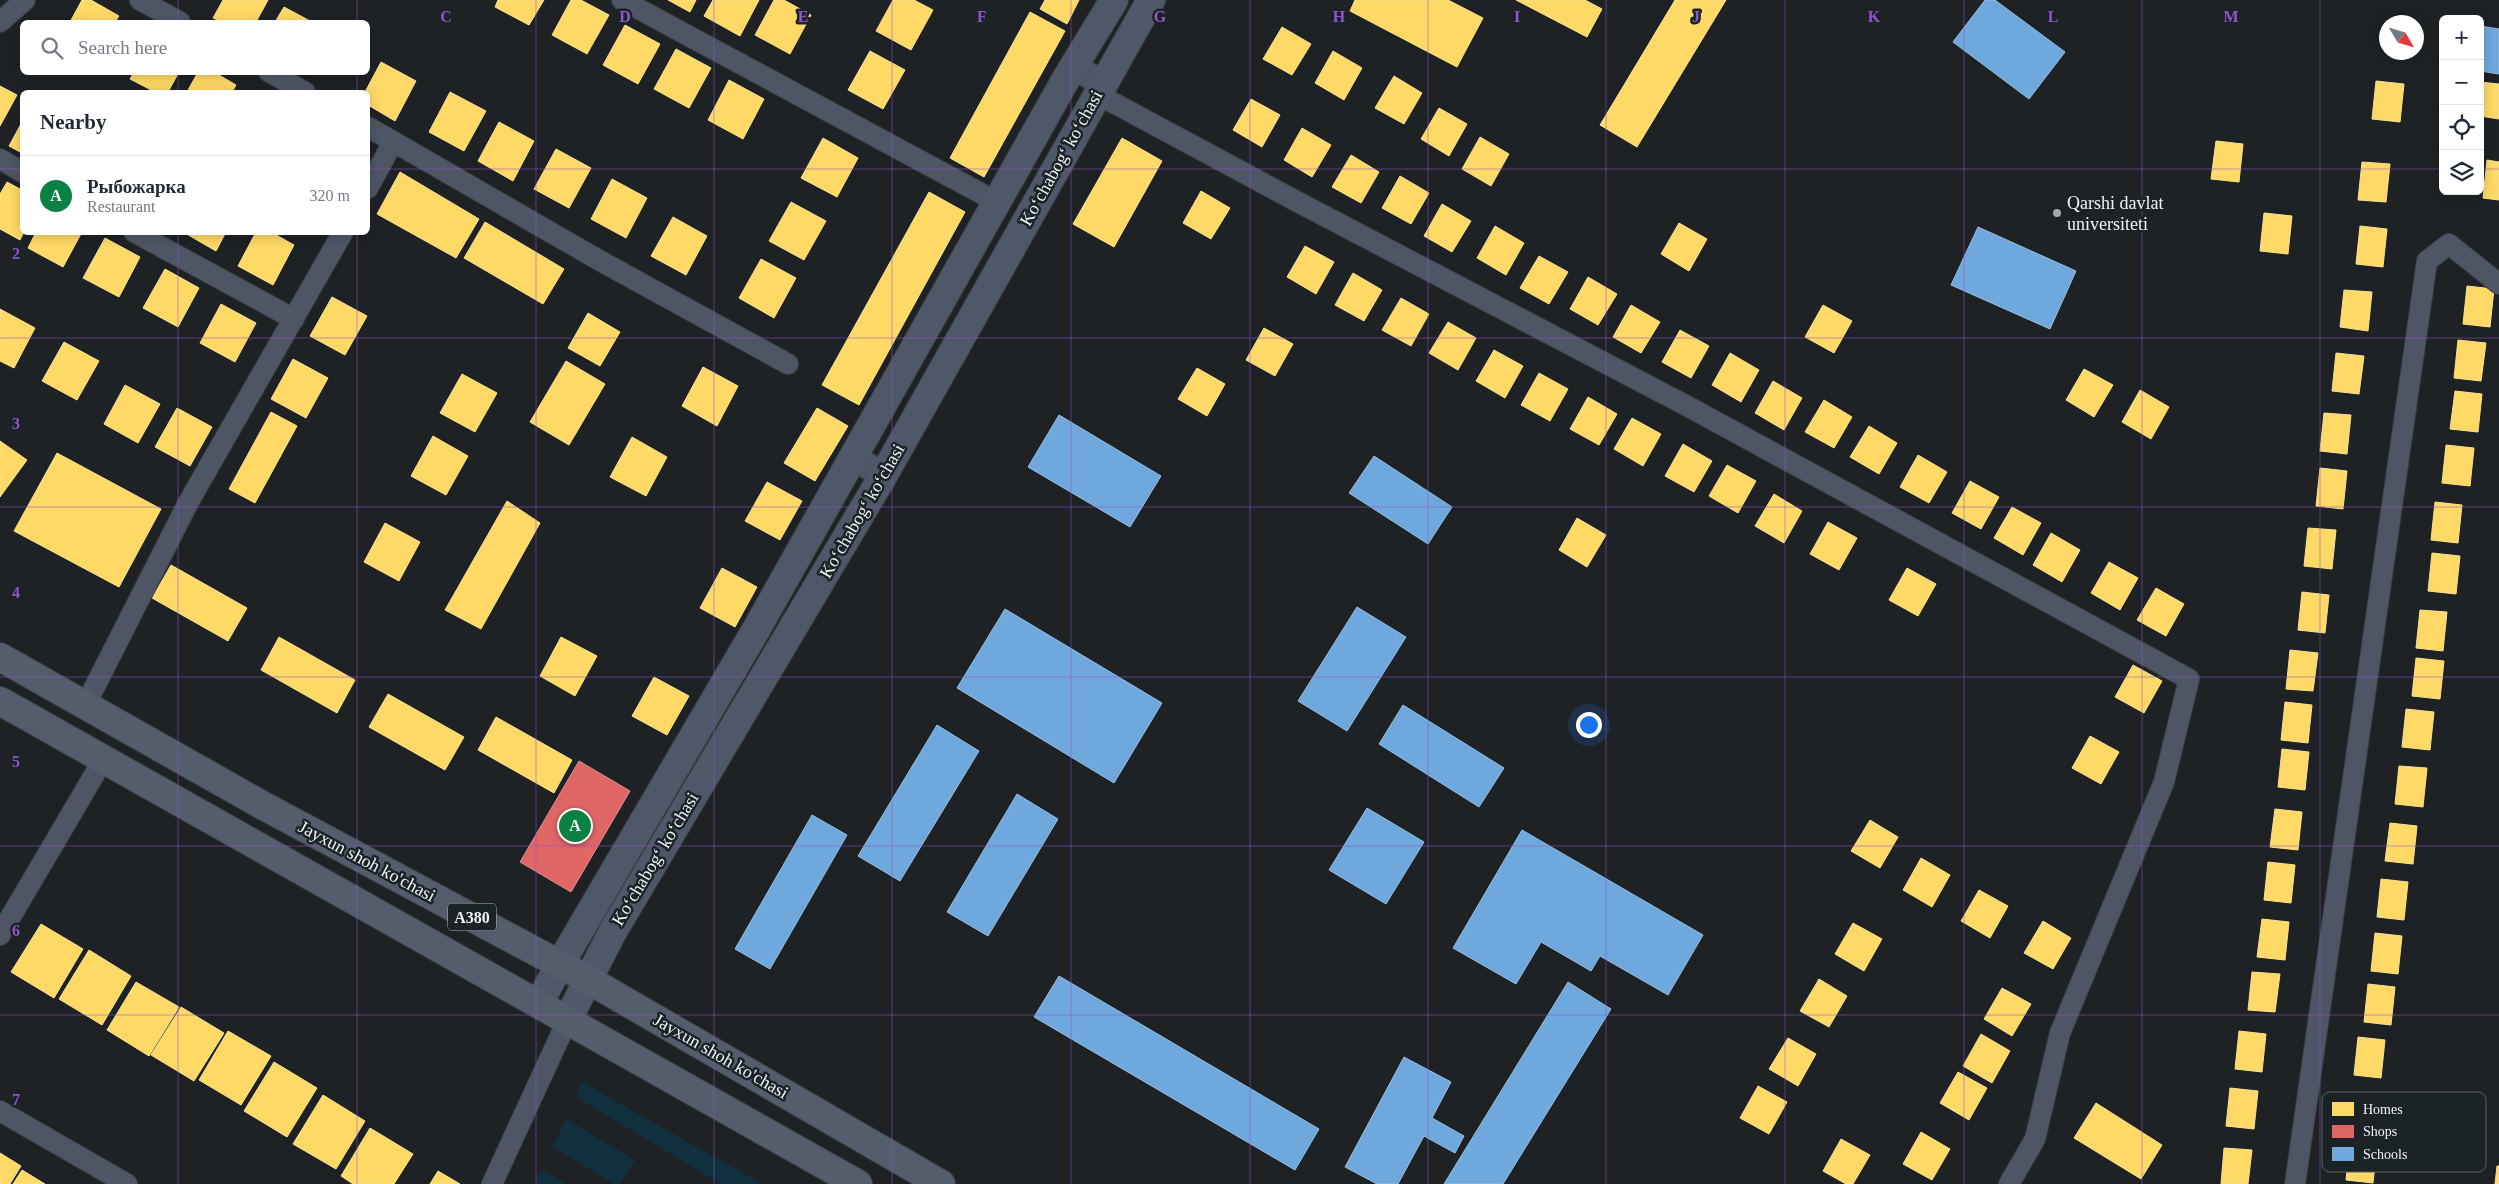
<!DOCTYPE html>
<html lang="en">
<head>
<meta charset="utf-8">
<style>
  body { margin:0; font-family:Georgia,serif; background:#f6f6f7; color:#1f2937 }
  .controls { position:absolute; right:15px; top:15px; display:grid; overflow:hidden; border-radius:8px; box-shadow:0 2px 12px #0003 }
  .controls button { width:45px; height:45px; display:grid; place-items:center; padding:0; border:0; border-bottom:1px solid #e0e1e3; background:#fff; color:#1f2937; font:25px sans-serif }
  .compass { position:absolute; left:2379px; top:15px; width:45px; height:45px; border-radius:50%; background:#fff; box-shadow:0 2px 12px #0003; rotate:128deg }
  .you { position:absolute; left:1588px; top:724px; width:18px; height:18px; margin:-12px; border:4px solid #fff; border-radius:50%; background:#1a73e8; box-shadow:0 0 0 8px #1a73e833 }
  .badge { display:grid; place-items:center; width:32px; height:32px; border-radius:50%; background:#0b8043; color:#fff; font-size:16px; font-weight:700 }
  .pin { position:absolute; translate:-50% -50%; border:2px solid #fff; box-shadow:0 1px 5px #0006 }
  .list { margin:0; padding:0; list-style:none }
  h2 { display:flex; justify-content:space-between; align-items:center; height:65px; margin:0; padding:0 20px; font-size:21px }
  h2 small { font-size:16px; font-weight:400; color:#747a83 }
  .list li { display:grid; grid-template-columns:32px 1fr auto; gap:15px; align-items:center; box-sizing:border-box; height:80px; padding:0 20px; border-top:1px solid #e0e1e3 }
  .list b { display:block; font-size:19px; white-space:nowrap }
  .list p { margin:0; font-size:16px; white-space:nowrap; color:#747a83 }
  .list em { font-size:16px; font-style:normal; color:#747a83 }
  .icon { flex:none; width:28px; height:28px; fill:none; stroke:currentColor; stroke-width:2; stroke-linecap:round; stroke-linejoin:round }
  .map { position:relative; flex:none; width:2499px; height:1184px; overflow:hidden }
  .search { position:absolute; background:#fff; box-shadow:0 2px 12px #0003; left:20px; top:20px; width:350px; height:55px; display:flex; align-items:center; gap:12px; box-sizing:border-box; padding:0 18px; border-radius:8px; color:#747a83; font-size:19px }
  .panel { position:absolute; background:#fff; box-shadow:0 2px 12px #0003; left:20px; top:90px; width:350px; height:145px; border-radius:8px }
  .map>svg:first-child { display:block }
  .green { fill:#10303e }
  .homes { fill:#ffd966; stroke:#fae191 }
  .shops { fill:#e06666; stroke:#e49091 }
  .schools { fill:#6fa8dc; stroke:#95bee4 }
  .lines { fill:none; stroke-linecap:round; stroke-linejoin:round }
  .minor-casing { stroke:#3c3f41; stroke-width:22 }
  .tertiary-casing { stroke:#3c3f41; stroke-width:28 }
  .secondary-casing { stroke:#3c3f41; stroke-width:30 }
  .trunk-casing { stroke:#3c3f41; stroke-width:30 }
  .minor { stroke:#4e5665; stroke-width:20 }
  .tertiary { stroke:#4e5665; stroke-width:25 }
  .secondary { stroke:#4f5868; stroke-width:28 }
  .trunk { stroke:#545d6c; stroke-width:28 }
  .grid { fill:none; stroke:#9254ca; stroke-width:1; stroke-opacity:0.55 }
  .poi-dot { fill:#a5aaac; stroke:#1b2327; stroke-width:2 }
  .labels { text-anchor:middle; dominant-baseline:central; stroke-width:5; stroke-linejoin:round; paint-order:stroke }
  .shield { fill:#1b2327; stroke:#afb5b8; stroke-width:1 }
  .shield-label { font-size:16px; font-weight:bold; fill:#eef3f6 }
  .street-label { font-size:18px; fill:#eef3f6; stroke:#1b2327 }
  .poi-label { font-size:18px; fill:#eef3f6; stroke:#1b2327; text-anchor:start }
  .key { fill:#1b2327; stroke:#5a6165; stroke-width:1 }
  .key-label { font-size:14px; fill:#eef3f6 }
  .grid-label { font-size:16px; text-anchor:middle; font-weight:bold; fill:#9254ca; stroke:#1b2327; stroke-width:5; stroke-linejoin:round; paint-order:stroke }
</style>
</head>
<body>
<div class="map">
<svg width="2499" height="1184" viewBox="0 0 2499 1184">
  <rect width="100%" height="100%" fill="#1e2224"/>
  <g class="green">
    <path d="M582,1082l180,102h-41l-145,-87z"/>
    <path d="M566,1119l69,41 -15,24h-6l-61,-37z"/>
    <path d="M541,1169l25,15h-31z"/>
  </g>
  <g class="homes">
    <path d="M82,0h9l28,16 -4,6h-45z"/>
    <path d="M223,0h45l-12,22h-34l-9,-4z"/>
    <path d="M498,0h46l-15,25 -34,-18z"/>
    <path d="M571,0h10l28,15 -22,39 -35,-19z"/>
    <path d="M668,0h28l-6,12z"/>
    <path d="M713,0h46l-19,36 -36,-20z"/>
    <path d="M774,0h10l27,15 -21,39 -35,-19z"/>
    <path d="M893,0h21l19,10 -22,40 -35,-19z"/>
    <path d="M1045,0h34l-12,24 -27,-15z"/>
    <path d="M1355,0h93l35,18 -26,49 -107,-56z"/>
    <path d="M1516,0h69l17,9 -15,28z"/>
    <path d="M1675,0h51l-89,147 -37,-22z"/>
    <path d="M284,7l28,15h-37z"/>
    <path d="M1030,12l35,19 -81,146 -34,-19z"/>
    <path d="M625,25l35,19 -22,40 -35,-19z"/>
    <path d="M1282,27l29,17 -19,31 -29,-16z"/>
    <path d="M676,49l35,19 -22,40 -35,-19z"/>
    <path d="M870,51l35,19 -22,39 -35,-19z"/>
    <path d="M1333,51l29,17 -18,32 -29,-17z"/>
    <path d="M381,62l35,19 -21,40 -27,-16v-13h-3z"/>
    <path d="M134,72h45l-11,20h-13l-25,-13z"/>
    <path d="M198,72h16l22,13 -4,7h-45z"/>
    <path d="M1394,76l28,17 -18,31 -29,-16z"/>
    <path d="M729,80l35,19 -21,40 -35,-19z"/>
    <path d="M2376,81l28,3 -4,38 -28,-3z"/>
    <path d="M2480,82l19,2v35l-19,-3z"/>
    <path d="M0,86l17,9 -17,31z"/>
    <path d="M450,92l36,19 -22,40 -35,-19z"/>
    <path d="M1251,99l29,16 -18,32 -29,-17z"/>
    <path d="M1439,108l28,16 -18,32 -28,-17z"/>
    <path d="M22,122v31l-13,-7z"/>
    <path d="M499,122l35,19 -21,40 -35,-20z"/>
    <path d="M1302,128l29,17 -19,32 -28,-17z"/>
    <path d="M1480,137l29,17 -18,32 -29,-17z"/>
    <path d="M823,138l35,20 -21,39 -36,-19z"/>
    <path d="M1122,138l40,23 -48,86 -41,-23z"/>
    <path d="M2216,141l27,3 -4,38 -28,-3z"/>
    <path d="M556,149l35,19 -22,40 -35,-19z"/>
    <path d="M1351,155l28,17 -18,31 -29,-16z"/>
    <path d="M2487,160l12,2v38l-16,-2z"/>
    <path d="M2362,162l28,2 -4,38 -28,-2z"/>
    <path d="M400,172l79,47 -23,39 -79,-44z"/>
    <path d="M1400,176l29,17 -18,31 -29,-16z"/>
    <path d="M612,179l35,19 -21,40 -35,-19z"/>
    <path d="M7,182l15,8 2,42 -4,8 -20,-11v-35z"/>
    <path d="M1201,191l29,17 -19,31 -28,-16z"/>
    <path d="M929,192l36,20 -106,193 -37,-20z"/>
    <path d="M791,202l35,19 -22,39 -35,-19z"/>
    <path d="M1442,204l29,17 -19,31 -28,-16z"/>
    <path d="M2264,213l28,3 -4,38 -28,-3z"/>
    <path d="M673,217l34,19 -21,39 -35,-19z"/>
    <path d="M485,222l79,47 -21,35 -79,-46z"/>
    <path d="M1679,223l28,16 -18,32 -28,-17z"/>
    <path d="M1495,226l29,17 -18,32 -29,-17z"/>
    <path d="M2360,226l27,3 -4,38 -27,-3z"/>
    <path d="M36,232h46l-19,35 -35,-19z"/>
    <path d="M183,232h43l-10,19z"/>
    <path d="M256,232h15l23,13 -21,40 -35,-19z"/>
    <path d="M105,238l35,19 -21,40 -36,-19z"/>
    <path d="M1305,246l29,16 -18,32 -29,-17z"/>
    <path d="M1539,256l29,16 -19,32 -29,-16z"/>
    <path d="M761,259l35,19 -22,40 -35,-20z"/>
    <path d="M165,269l34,19 -21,39 -35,-19z"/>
    <path d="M1353,273l29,17 -18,31 -29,-16z"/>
    <path d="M1588,277l29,17 -19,31 -28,-16z"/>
    <path d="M2467,286l27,3 -4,38 -27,-3z"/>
    <path d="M2344,290l28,2 -4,39 -28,-4z"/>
    <path d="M332,297l35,19 -22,39 -35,-19z"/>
    <path d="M1401,298l28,16 -18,32 -29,-16z"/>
    <path d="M221,304l35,19 -21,39 -35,-19z"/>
    <path d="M1631,305l29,17 -19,31 -28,-16z"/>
    <path d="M1823,305l29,16 -18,32 -29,-16z"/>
    <path d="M0,309l35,19 -21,40 -14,-7z"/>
    <path d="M588,313l32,19 -20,34 -32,-18z"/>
    <path d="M1448,322l28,16 -18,32 -29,-17z"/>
    <path d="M1264,328l29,16 -18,32 -29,-16z"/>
    <path d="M1680,330l29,16 -18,32 -29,-16z"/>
    <path d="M2458,340l28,3 -5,38 -27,-3z"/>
    <path d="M64,342l35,19 -22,39 -35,-19z"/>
    <path d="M1494,350l29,16 -18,32 -29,-17z"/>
    <path d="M1730,353l29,17 -18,32 -29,-17z"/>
    <path d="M2336,353l28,3 -5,38 -27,-3z"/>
    <path d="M293,359l35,19 -22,40 -35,-19z"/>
    <path d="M566,361l39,23 -36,61 -39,-23z"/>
    <path d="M703,367l35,19 -21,40 -35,-20z"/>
    <path d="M1197,368l28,16 -18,32 -29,-17z"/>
    <path d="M2084,369l29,16 -19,32 -28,-17z"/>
    <path d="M1539,373l29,16 -18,32 -29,-16z"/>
    <path d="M462,374l35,19 -22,39 -35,-19z"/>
    <path d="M1773,381l29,17 -18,32 -29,-17z"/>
    <path d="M125,385l35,19 -22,39 -34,-19z"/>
    <path d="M2140,390l29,17 -18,32 -29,-17z"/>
    <path d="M2455,391l27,3 -4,38 -28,-3z"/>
    <path d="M1588,397l29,17 -18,31 -29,-16z"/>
    <path d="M1824,400l28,17 -18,31 -29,-16z"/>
    <path d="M177,408l35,19 -22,39 -35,-19z"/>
    <path d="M817,408l31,18 -33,55 -31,-18z"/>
    <path d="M271,412l26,14 -42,77 -26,-14z"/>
    <path d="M2324,413l27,2 -4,39 -27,-3z"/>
    <path d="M1632,418l29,16 -18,32 -29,-17z"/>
    <path d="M1869,426l28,17 -18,31 -29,-17z"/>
    <path d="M433,436l35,20 -22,39 -35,-19z"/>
    <path d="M632,437l35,20 -21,39 -36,-19z"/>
    <path d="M0,441l27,19 -27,37z"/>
    <path d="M1683,444l29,17 -18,31 -29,-16z"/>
    <path d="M2446,445l28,3 -4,38 -28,-3z"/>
    <path d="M57,453l104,56 -42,78 -105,-56z"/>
    <path d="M1918,455l29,17 -18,31 -29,-16z"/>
    <path d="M1727,465l29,16 -18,32 -29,-17z"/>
    <path d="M2320,468l27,3 -4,38 -27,-3z"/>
    <path d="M1970,481l29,16 -18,32 -29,-16z"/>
    <path d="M767,482l35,19 -22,39 -35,-19z"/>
    <path d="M1774,494l28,17 -18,32 -29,-17z"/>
    <path d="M507,501l33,22 -59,106 -36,-19z"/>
    <path d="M2435,502l27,3 -4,38 -27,-3z"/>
    <path d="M2012,507l29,16 -18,32 -29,-17z"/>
    <path d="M1577,518l29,17 -19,32 -28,-17z"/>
    <path d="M1828,522l29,16 -18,32 -29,-16z"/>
    <path d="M385,523l35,19 -21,39 -35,-19z"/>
    <path d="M2308,528l28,2 -4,39 -28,-3z"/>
    <path d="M2051,533l29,17 -18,32 -29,-17z"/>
    <path d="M2432,553l28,3 -4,38 -28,-3z"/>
    <path d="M2109,562l29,16 -18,32 -29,-17z"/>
    <path d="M171,565l76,43 -19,33 -76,-43z"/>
    <path d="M722,568l35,19 -22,40 -35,-19z"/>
    <path d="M1907,568l29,16 -18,32 -29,-16z"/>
    <path d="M2156,588l28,16 -18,32 -29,-16z"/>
    <path d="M2302,592l27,3 -4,38 -27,-3z"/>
    <path d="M2420,610l27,2 -4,39 -27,-3z"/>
    <path d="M279,637l76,43 -18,33 -76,-43z"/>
    <path d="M561,637l36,19 -22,40 -35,-20z"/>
    <path d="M2290,650l28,3 -5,38 -27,-2z"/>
    <path d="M2416,658l28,3 -4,38 -28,-3z"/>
    <path d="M2133,665l29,16 -18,32 -29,-16z"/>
    <path d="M654,677l35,19 -22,39 -35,-19z"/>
    <path d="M388,694l76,43 -19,33 -76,-43z"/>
    <path d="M2285,702l27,3 -4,38 -27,-3z"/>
    <path d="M2406,709l28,3 -4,38 -28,-3z"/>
    <path d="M496,717l76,43 -18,33 -76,-43z"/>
    <path d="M2090,736l29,16 -18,32 -29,-16z"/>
    <path d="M2282,749l27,3 -4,38 -27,-3z"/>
    <path d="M2399,766l28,2 -4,39 -28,-3z"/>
    <path d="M2275,809l27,3 -4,38 -28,-3z"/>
    <path d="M1870,820l28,17 -18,31 -29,-17z"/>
    <path d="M2390,823l27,3 -4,38 -28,-3z"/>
    <path d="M1921,858l29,17 -18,32 -29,-17z"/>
    <path d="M2268,862l27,3 -4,38 -27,-3z"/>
    <path d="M2381,879l27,3 -4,38 -27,-3z"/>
    <path d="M1979,890l29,16 -18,32 -29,-17z"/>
    <path d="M2262,919l27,3 -4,38 -28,-3z"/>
    <path d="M2043,921l28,17 -18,31 -29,-16z"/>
    <path d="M1853,923l29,16 -18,32 -29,-17z"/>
    <path d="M41,924l42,25 -29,49 -43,-26z"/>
    <path d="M2375,933l27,3 -4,38 -27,-3z"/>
    <path d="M89,950l42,26 -29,49 -43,-26z"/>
    <path d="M2252,972l28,2 -5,38 -27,-2z"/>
    <path d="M1819,979l28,17 -18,31 -29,-16z"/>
    <path d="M136,982l43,25 -30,49 -42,-26z"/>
    <path d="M2368,984l27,3 -4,38 -27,-3z"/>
    <path d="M2002,988l29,16 -19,32 -28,-17z"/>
    <path d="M181,1007l43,26 -30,48 -43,-26z"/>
    <path d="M228,1031l43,25 -30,49 -42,-25z"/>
    <path d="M2239,1031l27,3 -4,38 -27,-3z"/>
    <path d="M1981,1034l29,17 -18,32 -29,-17z"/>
    <path d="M2358,1037l27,3 -4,38 -27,-3z"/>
    <path d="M1788,1038l28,16 -18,32 -29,-17z"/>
    <path d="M274,1062l43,26 -30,49 -43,-26z"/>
    <path d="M1958,1072l29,16 -18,32 -29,-17z"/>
    <path d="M1758,1086l29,16 -18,32 -29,-16z"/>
    <path d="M2230,1088l28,3 -4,38 -28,-3z"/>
    <path d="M323,1095l42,26 -29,48 -43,-25z"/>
    <path d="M2096,1103l66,42 -21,34 -67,-41z"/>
    <path d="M370,1128l43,26 -19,30h-41l-12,-8z"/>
    <path d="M1921,1132l29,17 -18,31 -29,-16z"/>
    <path d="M1841,1139l29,16 -17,29h-7l-23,-13z"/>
    <path d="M2350,1142l27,3 -4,38 -27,-3z"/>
    <path d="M2224,1148l28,2 -4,34h-27z"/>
    <path d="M0,1153l21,13 -11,18h-10z"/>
    <path d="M2497,1166h2v18h-4z"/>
    <path d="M22,1170l23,14h-32z"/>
    <path d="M438,1171l22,13h-30z"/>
  </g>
  <path class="shops" d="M579,761l51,30 -59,101 -51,-30z"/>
  <g class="schools">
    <path d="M1985,0h10l70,52 -36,47 -76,-57z"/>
    <path d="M2480,26l19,3v45l-19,-3z"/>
    <path d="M1978,227l98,44 -26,58 -99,-44z"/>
    <path d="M1059,415l102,61 -31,51 -102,-60z"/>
    <path d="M1374,456l78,51 -24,37 -79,-51z"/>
    <path d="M1357,607l49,30 -59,94 -49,-30z"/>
    <path d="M1005,609l157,94 -48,80 -157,-95z"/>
    <path d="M1403,705l101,63 -25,39 -100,-63z"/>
    <path d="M937,725l42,26 -79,130 -42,-25z"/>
    <path d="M1017,794l41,25 -70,117 -41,-24z"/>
    <path d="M1367,808l57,34 -38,62 -57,-34z"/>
    <path d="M812,815l35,20 -77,134 -35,-20z"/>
    <path d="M1522,830l181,105 -35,60 -68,-39 -9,15 -50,-29 -25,42 -63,-36z"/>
    <path d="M1059,976l260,153 -24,41 -261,-153z"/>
    <path d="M1568,982l43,27 -108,175h-59z"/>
    <path d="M1404,1057l47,25 -19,36 32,18 -9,17 -31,-17 -26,48h-21l-32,-17z"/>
  </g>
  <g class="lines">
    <defs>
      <g id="minor">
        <path d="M140,0l40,22"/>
        <path d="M622,0l375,202"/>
        <path d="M0,22l25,-22"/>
        <path d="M269,72l36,20"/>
        <path d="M1097,94l199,107 393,206 500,272 -25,103 -104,251 -25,106 -26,45"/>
        <path d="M368,127l229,132 191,105"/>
        <path d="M0,159l22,13"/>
        <path d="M368,188l25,-46"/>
        <path d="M134,232l160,87"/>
        <path d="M86,704l102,-201 155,-271"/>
        <path d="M0,935l103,-175"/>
        <path d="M0,1111l127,73"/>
        <path d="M492,1184l76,-165"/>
        <path d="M2295,1184l132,-923 22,-17 50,40"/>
      </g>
      <g id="tertiary">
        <path d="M1073,67l30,16"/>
        <path d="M854,457l29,19"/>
      </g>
      <g id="secondary">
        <path d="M539,1003l21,-39 197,-336 309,-549 48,-79"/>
        <path d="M568,1019l45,-88 270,-455 268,-476"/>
      </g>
      <g id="trunk">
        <path d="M0,657l262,148 325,174 354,205"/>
        <path d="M0,701l858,483"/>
      </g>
    </defs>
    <use href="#minor" class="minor-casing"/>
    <use href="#tertiary" class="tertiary-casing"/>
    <use href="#secondary" class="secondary-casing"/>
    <use href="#trunk" class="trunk-casing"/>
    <use href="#minor" class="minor"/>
    <use href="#tertiary" class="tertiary"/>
    <use href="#secondary" class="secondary"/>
    <use href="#trunk" class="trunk"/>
  </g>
  <path class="grid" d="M178,0v22M357,0v22M536,0v1184M714,0v1184M892,0v1184M1071,0v1184M1250,0v1184M1428,0v1184M1606,0v1184M1785,0v1184M1964,0v1184M2142,0v1184M2320,0v1184M178,72v20M357,72v20M0,169h22M368,169h2075M2480,169h19M178,232v952M357,232v952M0,338h2499M0,507h2499M0,677h2499M0,846h2499M0,1015h2499"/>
  <circle class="poi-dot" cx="2057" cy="213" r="5"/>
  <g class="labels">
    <rect class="shield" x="448" y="903.5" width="48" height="27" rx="4"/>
    <g class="shield-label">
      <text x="472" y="917">A380</text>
    </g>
    <g class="street-label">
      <text transform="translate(1061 158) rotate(-61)">Ko‘chabog‘ ko‘chasi</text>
      <text transform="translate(862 511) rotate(-60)">Ko‘chabog‘ ko‘chasi</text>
      <text transform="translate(655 859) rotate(-59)">Ko‘chabog‘ ko‘chasi</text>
      <text transform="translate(367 861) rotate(28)">Jayxun shoh ko'chasi</text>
      <text transform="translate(721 1056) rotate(30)">Jayxun shoh ko'chasi</text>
    </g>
    <g class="poi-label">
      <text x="2067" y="203">Qarshi davlat<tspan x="2067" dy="21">universiteti</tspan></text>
    </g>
  </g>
  <rect x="2322" y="1092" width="164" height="80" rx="8" class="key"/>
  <rect x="2332" y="1102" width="22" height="14" fill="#ffd966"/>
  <rect x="2332" y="1125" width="22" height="13" fill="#e06666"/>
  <rect x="2332" y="1147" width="22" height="14" fill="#6fa8dc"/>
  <g class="key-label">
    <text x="2363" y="1114">Homes</text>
    <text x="2363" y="1136">Shops</text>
    <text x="2363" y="1159">Schools</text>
  </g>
  <g class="grid-label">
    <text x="446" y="22">C</text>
    <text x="625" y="22">D</text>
    <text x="803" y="22">E</text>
    <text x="982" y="22">F</text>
    <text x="1160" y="22">G</text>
    <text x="1339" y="22">H</text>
    <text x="1517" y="22">I</text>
    <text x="1696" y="22">J</text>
    <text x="1874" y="22">K</text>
    <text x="2053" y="22">L</text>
    <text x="2231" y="22">M</text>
    <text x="16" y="259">2</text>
    <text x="16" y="429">3</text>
    <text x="16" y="598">4</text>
    <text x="16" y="767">5</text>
    <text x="16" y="936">6</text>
    <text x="16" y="1105">7</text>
  </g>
</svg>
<div class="controls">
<button>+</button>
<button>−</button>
<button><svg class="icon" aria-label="locate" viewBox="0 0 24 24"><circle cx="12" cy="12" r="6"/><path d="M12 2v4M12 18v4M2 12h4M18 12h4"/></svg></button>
<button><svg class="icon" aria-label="layers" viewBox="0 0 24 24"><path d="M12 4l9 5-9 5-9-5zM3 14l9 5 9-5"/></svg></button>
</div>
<svg class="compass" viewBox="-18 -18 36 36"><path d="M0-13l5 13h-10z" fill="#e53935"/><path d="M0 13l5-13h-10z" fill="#747a83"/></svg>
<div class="you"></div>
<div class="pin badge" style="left:575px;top:826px">A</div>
<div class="search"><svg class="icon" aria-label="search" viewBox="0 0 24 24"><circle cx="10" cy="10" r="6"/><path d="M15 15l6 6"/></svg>Search here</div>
<section class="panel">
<h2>Nearby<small></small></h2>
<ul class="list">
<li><span class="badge">A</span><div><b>Рыбожарка</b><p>Restaurant</p></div><em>320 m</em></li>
</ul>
</section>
</div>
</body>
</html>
